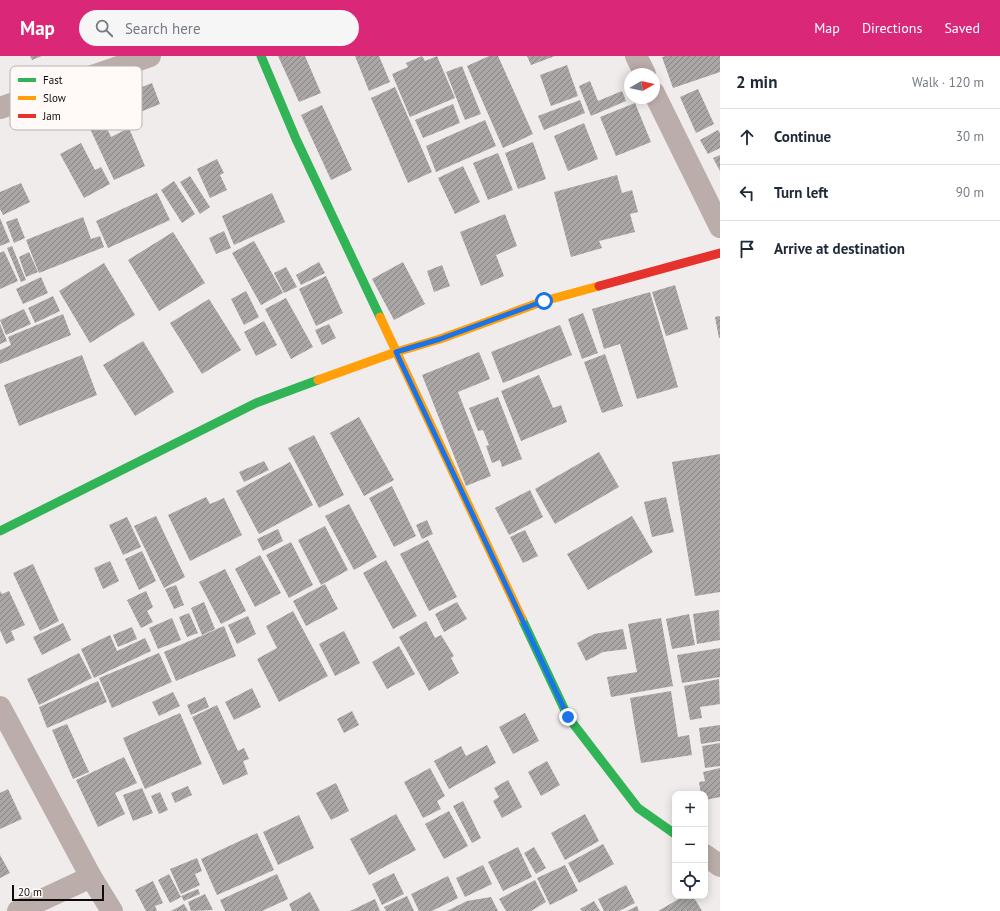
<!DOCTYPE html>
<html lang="en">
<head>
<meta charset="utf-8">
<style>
  body { margin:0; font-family:"PT Sans",sans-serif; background:#f6f6f7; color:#1f2937 }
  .controls { position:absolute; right:12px; bottom:12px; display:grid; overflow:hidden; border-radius:8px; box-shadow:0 2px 10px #0003 }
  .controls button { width:36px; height:36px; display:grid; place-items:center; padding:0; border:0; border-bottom:1px solid #e0e1e3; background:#fff; color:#1f2937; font:20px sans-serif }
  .compass { position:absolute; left:624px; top:12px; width:36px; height:36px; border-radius:50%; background:#fff; box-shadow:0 2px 10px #0003; rotate:81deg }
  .scale { position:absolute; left:12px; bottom:10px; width:92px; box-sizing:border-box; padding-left:4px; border:2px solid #0e0b0a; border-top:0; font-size:11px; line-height:14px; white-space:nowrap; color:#0e0b0a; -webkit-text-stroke:3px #fffaf8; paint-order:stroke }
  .stop { position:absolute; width:12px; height:12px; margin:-9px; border:3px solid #1a73e8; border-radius:50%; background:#fff }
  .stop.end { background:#1a73e8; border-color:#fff; box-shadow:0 1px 4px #0008 }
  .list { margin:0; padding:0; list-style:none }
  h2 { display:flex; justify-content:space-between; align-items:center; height:52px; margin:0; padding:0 16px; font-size:17px }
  h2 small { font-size:13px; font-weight:400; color:#747a83 }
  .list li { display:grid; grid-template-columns:26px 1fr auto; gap:12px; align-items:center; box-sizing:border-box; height:56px; padding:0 16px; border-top:1px solid #e0e1e3 }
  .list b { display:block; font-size:15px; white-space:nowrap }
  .list em { font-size:13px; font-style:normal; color:#747a83 }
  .icon { flex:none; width:22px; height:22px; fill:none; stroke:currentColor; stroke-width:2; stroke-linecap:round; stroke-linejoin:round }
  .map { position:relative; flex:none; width:720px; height:855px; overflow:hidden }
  header { display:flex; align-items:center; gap:24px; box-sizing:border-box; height:56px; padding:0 20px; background:#db2777; color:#fff }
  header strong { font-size:19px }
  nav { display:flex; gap:22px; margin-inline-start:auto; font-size:14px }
  .search { width:280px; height:36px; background:#f6f6f7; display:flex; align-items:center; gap:10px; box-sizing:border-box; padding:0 14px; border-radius:22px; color:#747a83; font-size:15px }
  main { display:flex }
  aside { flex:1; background:#fff }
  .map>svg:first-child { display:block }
  .building { fill:url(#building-hatch) }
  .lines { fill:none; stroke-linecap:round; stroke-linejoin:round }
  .street { stroke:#bbada9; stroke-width:22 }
  .fast { stroke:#30b455; stroke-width:9 }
  .slow { stroke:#ff9f0a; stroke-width:9 }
  .jam { stroke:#e5322d; stroke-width:9 }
  .route { stroke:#1a73e8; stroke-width:5 }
  .key { fill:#fffaf8; stroke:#b7b2b1; stroke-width:1 }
  .key-label { font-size:11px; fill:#0e0b0a }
</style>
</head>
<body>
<header>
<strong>Map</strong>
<div class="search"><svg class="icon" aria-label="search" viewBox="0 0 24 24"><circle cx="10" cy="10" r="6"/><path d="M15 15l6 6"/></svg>Search here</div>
<nav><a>Map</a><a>Directions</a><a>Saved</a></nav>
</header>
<main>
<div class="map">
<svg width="720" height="855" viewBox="0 0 720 855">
  <defs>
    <pattern id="building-hatch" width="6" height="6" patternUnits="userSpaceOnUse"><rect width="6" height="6" fill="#aaa6a5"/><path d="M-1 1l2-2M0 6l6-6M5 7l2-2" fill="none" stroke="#898585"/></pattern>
  </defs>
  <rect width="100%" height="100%" fill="#f1ecec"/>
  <g class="building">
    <path d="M30,0h12l-10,4z"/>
    <path d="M278,0h27l16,37 -22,9z"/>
    <path d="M355,0h24l11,26 -21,9z"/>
    <path d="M422,0l3,5 12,-5 18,42 -45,19 -18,-43 16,-7 -2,-4z"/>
    <path d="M489,0h9l35,78 -30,14 -36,-82z"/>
    <path d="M527,0h28l-24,9z"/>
    <path d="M666,0h54v16l-47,16 -11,-31z"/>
    <path d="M567,9l11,31 -27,10 -11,-31z"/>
    <path d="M462,10l19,48 -16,6 -19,-48z"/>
    <path d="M590,25l8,20 24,-10 4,10 -35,15 -12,-30z"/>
    <path d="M152,27l8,21 -25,10 -8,-21z"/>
    <path d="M395,31l37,85 -24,11 -37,-85z"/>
    <path d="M698,33l16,35 -18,9 -16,-36z"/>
    <path d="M580,44l5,13 -41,17 -6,-14z"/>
    <path d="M635,47l16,39 -35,14 -16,-39z"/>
    <path d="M453,48l7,19 -37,15 -8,-18z"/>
    <path d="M322,49l30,65 -21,10 -30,-65z"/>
    <path d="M99,55l12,26 18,-9 16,38 -31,14 -29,-62z"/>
    <path d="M485,64l11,26 -60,26 -10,-26z"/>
    <path d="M584,67l14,36 -30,12 -14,-35z"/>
    <path d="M718,74l2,3v15l-12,6 -8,-14z"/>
    <path d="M533,86l13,37 -28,10 -13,-36z"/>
    <path d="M81,87l14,27 6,-3 9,17 -26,14 -24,-44z"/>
    <path d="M498,97l15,37 -25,10 -15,-37z"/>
    <path d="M720,99v16l-7,-13z"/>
    <path d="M217,103l7,14 -4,2 7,15 -17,8 -13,-29z"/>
    <path d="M463,110l17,36 -25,12 -17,-36z"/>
    <path d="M617,119l5,18 10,-3 6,22 -8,2 5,18 -36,9 3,7 -31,9 -17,-65z"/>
    <path d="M190,120l20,31 -10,7 -20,-32z"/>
    <path d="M174,125l21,33 -13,9 -21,-33z"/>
    <path d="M21,127l9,19 -27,13 -3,-6v-17z"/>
    <path d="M157,137l13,27 -62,28 -12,-27z"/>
    <path d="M272,137l13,29 -51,23 -12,-29z"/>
    <path d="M505,158l12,32 -21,9 8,21 -23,10 -21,-54z"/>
    <path d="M83,161l8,22 9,-3 4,11 -65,26 -13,-33z"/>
    <path d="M0,162l10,24 -10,4z"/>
    <path d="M17,162l8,20 -11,5 -8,-21z"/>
    <path d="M224,175l7,17 -15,6 -7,-16z"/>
    <path d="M173,176l32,51 -46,28 -31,-51z"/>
    <path d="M254,185l29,52 -22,12 -29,-52z"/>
    <path d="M12,190l14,34 -5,2 -14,-34z"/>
    <path d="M4,195l14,30 -18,8v-36z"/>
    <path d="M29,196l9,20 -12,5 -7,-20z"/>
    <path d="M319,206l6,11 -24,12 -5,-10z"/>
    <path d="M403,206l22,42 -31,16 -22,-41z"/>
    <path d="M104,207l31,52 -45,28 -31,-52z"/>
    <path d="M442,209l8,21 -16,6 -7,-21z"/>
    <path d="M286,211l11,20 -13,6 -10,-20z"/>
    <path d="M326,220l17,37 -27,13 -17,-37z"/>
    <path d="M41,221l7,16 -25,11 -7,-15z"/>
    <path d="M675,229l13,44 -22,7 -14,-44z"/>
    <path d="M246,235l13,26 -15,8 -13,-26z"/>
    <path d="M650,236l28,95 -41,12 -17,-55 -16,5 -12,-40z"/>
    <path d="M53,240l7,15 -25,12 -7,-15z"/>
    <path d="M286,242l27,49 -22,12 -26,-50z"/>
    <path d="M209,243l32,51 -39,24 -32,-51z"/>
    <path d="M24,253l7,15 -25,11 -6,-15z"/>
    <path d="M583,257l15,40 -16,6 -14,-40z"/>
    <path d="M63,258l8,21 -71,29v-14l11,-5 -3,-8z"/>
    <path d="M720,260v22h-1l-4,-21z"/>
    <path d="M264,265l13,24 -21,11 -12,-24z"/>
    <path d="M0,268l7,17 -7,3z"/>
    <path d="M329,268l7,14 -14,7 -7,-15z"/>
    <path d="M560,269l12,30 -69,28 -12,-31z"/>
    <path d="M143,285l31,51 -39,24 -32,-51z"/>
    <path d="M479,296l11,27 -32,13 33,84 -25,10 -44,-111z"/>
    <path d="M605,298l18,52 -21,7 -18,-51z"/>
    <path d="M82,299l15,40 -78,31 -15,-41z"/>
    <path d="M539,319l14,33 8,-3 6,17 -46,19 -20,-50z"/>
    <path d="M498,341l24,62 -20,8 -2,-7 -8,3 -6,-17 3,-1 -6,-15 -5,1 -9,-23z"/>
    <path d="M359,361l35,63 -30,16 -34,-63z"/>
    <path d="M314,379l30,60 -25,13 -31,-60z"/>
    <path d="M599,396l20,35 -64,37 -20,-35z"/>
    <path d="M720,398v138l-25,4 -23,-134z"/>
    <path d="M264,405l5,9 -25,12 -5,-10z"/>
    <path d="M290,406l23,43 -54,29 -23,-43z"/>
    <path d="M392,430l24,50 -22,11 -25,-49z"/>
    <path d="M530,434l13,27 -34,18 -14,-27z"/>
    <path d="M206,441l4,7 14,-6 18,37 -52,26 -22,-46z"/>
    <path d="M666,441l8,35 -22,5 -8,-35z"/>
    <path d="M349,448l28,53 -23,13 -29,-54z"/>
    <path d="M156,460l29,61 -21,11 -30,-62z"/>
    <path d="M632,460l21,36 -65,38 -21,-36z"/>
    <path d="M127,461l14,30 -18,8 -14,-30z"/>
    <path d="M427,464l6,14 -11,5 -6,-14z"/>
    <path d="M325,470l23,44 -27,15 -23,-45z"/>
    <path d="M278,473l5,12 -20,10 -6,-12z"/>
    <path d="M525,474l13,26 -15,7 -13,-26z"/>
    <path d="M428,484l29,57 -28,14 -29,-57z"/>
    <path d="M291,486l22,43 -24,13 -23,-43z"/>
    <path d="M142,495l14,30 -17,9 -14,-31z"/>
    <path d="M260,499l21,38 -26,14 -20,-38z"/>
    <path d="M386,504l31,56 -24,13 -30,-56z"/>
    <path d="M110,505l9,20 -16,8 -9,-21z"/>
    <path d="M33,508l26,57 -19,10 -27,-58z"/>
    <path d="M225,513l21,42 -25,13 -22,-42z"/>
    <path d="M325,528l13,25 -32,17 -13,-25z"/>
    <path d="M176,529l8,20 -10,4 -9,-20z"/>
    <path d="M0,535l2,3 7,-3 16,34 -14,6 4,9 -9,4 -6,-14z"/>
    <path d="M146,535l7,16 -6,4 6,11 -12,6 -14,-28z"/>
    <path d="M204,546l11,27 -13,6 -11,-27z"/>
    <path d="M457,546l10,17 -23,13 -9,-18z"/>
    <path d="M719,554l1,30 -23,4 -4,-30z"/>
    <path d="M293,555l35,65 -49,26 -22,-43 20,-11 -11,-22z"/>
    <path d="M189,557l9,20 -11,4 -8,-20z"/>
    <path d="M689,558l6,31 -23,4 -6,-30z"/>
    <path d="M248,560l8,18 -19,10 -9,-19z"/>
    <path d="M172,562l9,22 -23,9 -9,-21z"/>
    <path d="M661,562l12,68 -62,11 -4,-20 30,-5 -9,-48z"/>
    <path d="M426,565l9,17 6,-3 13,21 -3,2 8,15 -30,18 -30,-54z"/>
    <path d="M63,567l8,17 -29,15 -9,-18z"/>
    <path d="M224,570l12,30 -60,25 -12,-29z"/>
    <path d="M132,571l5,12 -19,8 -5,-12z"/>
    <path d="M623,573l4,20 -24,3 -17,9 -9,-18 17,-9z"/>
    <path d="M344,575l16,32 -25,13 -16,-32z"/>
    <path d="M110,579l7,16 28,-13 6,13 -57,27 -13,-29z"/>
    <path d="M399,590l16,28 -28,15 -15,-27z"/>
    <path d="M720,592v29l-38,6 -5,-28z"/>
    <path d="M79,597l13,25 -53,27 -12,-26z"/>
    <path d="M159,597l13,29 -60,26 -13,-30z"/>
    <path d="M719,623l1,25 -20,3 2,11 -12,2 -6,-34z"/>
    <path d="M98,625l9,21 -60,26 -8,-21z"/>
    <path d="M252,632l9,19 -27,13 -9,-18z"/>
    <path d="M671,635l7,46 11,-2 3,20 -51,8 -11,-65z"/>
    <path d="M173,636l7,14 -21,10 -7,-14z"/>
    <path d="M205,641l4,10 -18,8 -4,-10z"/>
    <path d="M217,649l21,46 6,-3 5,11 -6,2 5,13 -25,11 -31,-68z"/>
    <path d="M352,655l7,14 -15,8 -7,-14z"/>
    <path d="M180,657l22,51 -57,25 -22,-51z"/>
    <path d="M525,657l14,28 -26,13 -14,-27z"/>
    <path d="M67,668l22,48 -16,7 -21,-49z"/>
    <path d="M720,669v16l-19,3 -2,-16z"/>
    <path d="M720,687v23l-15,2 -3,-22z"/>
    <path d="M487,689l9,18 -47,26 -15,-28 27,-15 5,10z"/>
    <path d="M124,701l13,26 -22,10 10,21 -27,13 -22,-47z"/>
    <path d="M547,705l13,24 -19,11 -13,-24z"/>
    <path d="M430,712l15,28 -8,5 4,8 -18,9 -19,-36z"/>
    <path d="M720,712v29l-15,3v-6h-4l-2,-12 6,-1 -2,-9z"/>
    <path d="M508,724l14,27 -20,11 -9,-17 6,-4 -5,-9z"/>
    <path d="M336,727l13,28 -18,9 -15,-27z"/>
    <path d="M188,730l4,9 -17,8 -4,-10z"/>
    <path d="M142,732l11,25 -20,8 -10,-26z"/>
    <path d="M8,733l14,30 -22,10v-36z"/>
    <path d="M160,736l8,18 -9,4 -8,-18z"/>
    <path d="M463,745l18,37 -9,5 -19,-37z"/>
    <path d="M449,755l19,35 -24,13 -19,-35z"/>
    <path d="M396,758l20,36 -47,25 -19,-36z"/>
    <path d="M585,758l14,27 -34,19 -14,-27z"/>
    <path d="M299,759l15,33 -36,17 -15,-33z"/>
    <path d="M257,777l17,37 -57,25 -16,-36z"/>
    <path d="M603,788l11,20 -35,19 -11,-20z"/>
    <path d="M518,791l14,30 -29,14 -15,-29z"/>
    <path d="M534,791l12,21 -10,6 -12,-21z"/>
    <path d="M0,799l10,18 -10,5z"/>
    <path d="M197,802l5,13 -7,3 5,11 -19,9 -11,-25z"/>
    <path d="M483,809l9,19 -27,13 -9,-19z"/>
    <path d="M565,809l13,26 -28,14 -13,-27z"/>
    <path d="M394,817l10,21 -22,11 -10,-21z"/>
    <path d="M169,818l12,23 -11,6 -12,-23z"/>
    <path d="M277,818l11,25 -26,12h-37l-5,-11z"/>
    <path d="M448,820l10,22 -26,13h-13l-8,-17z"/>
    <path d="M535,824l11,22 -15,9h-25l-7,-12z"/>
    <path d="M153,825l10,22 -8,3 2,5h-11l-11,-21z"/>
    <path d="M626,829l9,18 -16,8h-15l-6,-12z"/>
    <path d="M198,833l2,5 -16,7 -3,-5z"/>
    <path d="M310,836l10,19h-28l-3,-7z"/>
    <path d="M205,838l8,16 -22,1 -3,-9z"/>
    <path d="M407,840l7,15h-28l-2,-4z"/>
    <path d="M684,840h9l9,15h-44z"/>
    <path d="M491,841l7,14h-51l20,-10z"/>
    <path d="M375,843l5,12h-30z"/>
    <path d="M594,845l6,10h-18l-2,-2z"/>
    <path d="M184,848l4,7h-17z"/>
    <path d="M637,850l2,5h-12z"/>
  </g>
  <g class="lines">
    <g class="street">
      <path d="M636,0l9,18"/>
      <path d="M654,37l66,134"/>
      <path d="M0,52l150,-52"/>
      <path d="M0,651l91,170 21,34"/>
      <path d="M705,799l15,11"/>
      <path d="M18,855l73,-34"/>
    </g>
    <g class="fast">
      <path d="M261,0l35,83 84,178"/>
      <path d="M0,475l256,-128 62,-23"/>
      <path d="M522,563l46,98 70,91 37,26"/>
    </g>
    <g class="slow">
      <path d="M380,261l142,302"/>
      <path d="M318,324l78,-28 44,-13 104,-38 55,-15"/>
    </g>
    <path class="jam" d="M599,230l121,-33"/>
  </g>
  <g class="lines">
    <path class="route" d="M544,245l-104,38 -44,13 172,365"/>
  </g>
  <rect x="10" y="10" width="132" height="64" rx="6" class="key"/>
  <rect x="18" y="22" width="18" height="4" fill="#30b455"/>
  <rect x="18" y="40" width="18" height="4" fill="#ff9f0a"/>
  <rect x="18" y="58" width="18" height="4" fill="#e5322d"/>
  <g class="key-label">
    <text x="43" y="28">Fast</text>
    <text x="43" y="46">Slow</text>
    <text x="43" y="64">Jam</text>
  </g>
</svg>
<div class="controls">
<button>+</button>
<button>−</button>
<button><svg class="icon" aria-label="locate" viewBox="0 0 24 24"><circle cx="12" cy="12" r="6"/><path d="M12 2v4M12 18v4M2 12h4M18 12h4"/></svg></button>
</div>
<svg class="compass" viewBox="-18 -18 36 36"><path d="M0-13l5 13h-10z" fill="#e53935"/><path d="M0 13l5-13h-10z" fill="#747a83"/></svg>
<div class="scale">20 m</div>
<div class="stop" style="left:544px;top:245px"></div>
<div class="stop end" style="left:568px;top:661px"></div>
</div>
<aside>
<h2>2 min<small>Walk · 120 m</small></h2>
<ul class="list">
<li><svg class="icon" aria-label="ahead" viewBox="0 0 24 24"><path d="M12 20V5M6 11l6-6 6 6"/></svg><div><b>Continue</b></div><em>30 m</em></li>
<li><svg class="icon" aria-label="left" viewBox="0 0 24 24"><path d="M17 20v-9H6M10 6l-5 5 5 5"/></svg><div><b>Turn left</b></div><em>90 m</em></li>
<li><svg class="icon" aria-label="arrive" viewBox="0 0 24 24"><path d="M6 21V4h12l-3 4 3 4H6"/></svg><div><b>Arrive at destination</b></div></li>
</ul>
</aside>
</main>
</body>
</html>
